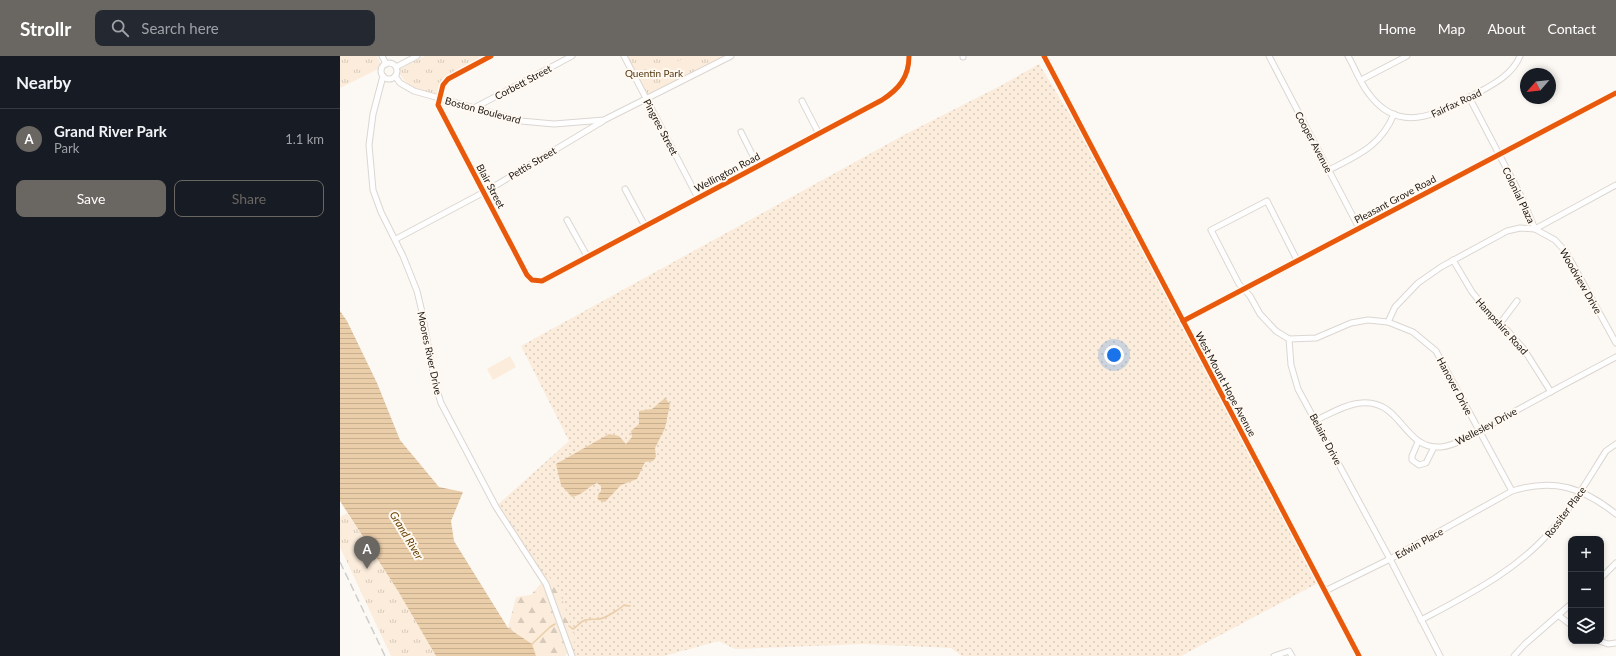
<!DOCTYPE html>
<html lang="en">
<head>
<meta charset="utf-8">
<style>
  body { margin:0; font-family:Lato,sans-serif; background:#242831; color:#f1f3f6 }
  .controls { position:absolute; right:12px; bottom:12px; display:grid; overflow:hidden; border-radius:8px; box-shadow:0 2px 6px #0003 }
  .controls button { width:36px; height:36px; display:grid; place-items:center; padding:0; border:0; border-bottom:1px solid #363941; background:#171b24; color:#f1f3f6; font:20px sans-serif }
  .compass { position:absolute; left:1180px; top:12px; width:36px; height:36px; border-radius:50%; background:#171b24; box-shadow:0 2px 6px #0003; rotate:242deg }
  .you { position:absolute; left:774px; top:299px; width:14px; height:14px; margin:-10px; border:3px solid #fff; border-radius:50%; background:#1a73e8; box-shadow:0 0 0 6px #1a73e833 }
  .badge { display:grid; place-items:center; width:26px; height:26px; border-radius:50%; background:#6a6661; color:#fff; font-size:13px; font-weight:700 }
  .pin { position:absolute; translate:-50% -33px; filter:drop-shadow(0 1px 2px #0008) }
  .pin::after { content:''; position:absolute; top:21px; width:14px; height:12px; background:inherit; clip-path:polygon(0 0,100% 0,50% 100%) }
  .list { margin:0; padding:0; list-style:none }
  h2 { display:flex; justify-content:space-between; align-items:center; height:52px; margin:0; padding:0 16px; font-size:17px }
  h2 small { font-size:13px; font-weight:400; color:#9ea1a6 }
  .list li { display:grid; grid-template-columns:26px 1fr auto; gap:12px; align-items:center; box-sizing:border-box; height:60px; padding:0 16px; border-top:1px solid #363941 }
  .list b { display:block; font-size:15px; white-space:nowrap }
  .list p { margin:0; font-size:13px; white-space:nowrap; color:#9ea1a6 }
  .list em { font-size:13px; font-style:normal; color:#9ea1a6 }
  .actions { display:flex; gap:8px; padding:12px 16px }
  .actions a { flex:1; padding:9px 0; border:1px solid #6a6661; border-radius:8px; text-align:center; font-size:14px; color:#6a6661 }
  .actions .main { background:#6a6661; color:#fff }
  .icon { flex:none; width:22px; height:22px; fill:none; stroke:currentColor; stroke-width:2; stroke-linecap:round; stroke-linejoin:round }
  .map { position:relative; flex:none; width:1276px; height:600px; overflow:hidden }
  header { display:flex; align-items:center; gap:24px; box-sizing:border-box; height:56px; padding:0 20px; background:#6a6661; color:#fff }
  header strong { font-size:19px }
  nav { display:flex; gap:22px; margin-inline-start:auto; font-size:14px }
  .search { width:280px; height:36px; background:#242831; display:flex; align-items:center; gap:10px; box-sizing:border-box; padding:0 14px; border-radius:8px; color:#9ea1a6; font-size:15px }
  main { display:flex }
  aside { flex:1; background:#171b24 }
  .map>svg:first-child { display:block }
  .grass { fill:url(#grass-dots) }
  .forest { fill:url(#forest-firs) }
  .park { fill:url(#park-tufts) }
  .garden { fill:#fbecdb }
  .water { fill:url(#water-rules) }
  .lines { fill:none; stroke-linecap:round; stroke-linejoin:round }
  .stream { stroke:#eacda9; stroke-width:1.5 }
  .minor-casing { stroke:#dbd6d1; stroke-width:7 }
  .minor { stroke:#fffefe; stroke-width:5 }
  .rail { stroke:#cdcdcb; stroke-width:1.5; stroke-dasharray:8 4; stroke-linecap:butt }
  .cycleway-casing { stroke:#fff9f2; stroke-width:8 }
  .cycleway { stroke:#e8590c; stroke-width:5 }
  .labels { text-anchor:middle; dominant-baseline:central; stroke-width:4; stroke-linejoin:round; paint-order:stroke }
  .park-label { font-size:10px; fill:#52360e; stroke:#fff9f2 }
  .street-label { font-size:10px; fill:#1c1711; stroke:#fff9f2 }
  .water-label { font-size:11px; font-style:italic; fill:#684200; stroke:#fff9f2 }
</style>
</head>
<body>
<header>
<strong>Strollr</strong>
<div class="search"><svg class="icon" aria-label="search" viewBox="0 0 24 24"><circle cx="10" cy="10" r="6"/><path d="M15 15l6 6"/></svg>Search here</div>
<nav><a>Home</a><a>Map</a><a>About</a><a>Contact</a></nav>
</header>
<main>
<aside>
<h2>Nearby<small></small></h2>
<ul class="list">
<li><span class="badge">A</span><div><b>Grand River Park</b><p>Park</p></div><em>1.1 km</em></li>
</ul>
<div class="actions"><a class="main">Save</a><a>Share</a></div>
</aside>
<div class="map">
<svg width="1276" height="600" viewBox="0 0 1276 600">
  <defs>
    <pattern id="grass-dots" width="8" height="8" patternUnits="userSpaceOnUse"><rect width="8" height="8" fill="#fbecdb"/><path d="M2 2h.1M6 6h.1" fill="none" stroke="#d7cabb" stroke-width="1.8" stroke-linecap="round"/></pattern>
    <pattern id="forest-firs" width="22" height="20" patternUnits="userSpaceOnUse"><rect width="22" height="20" fill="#fbecdb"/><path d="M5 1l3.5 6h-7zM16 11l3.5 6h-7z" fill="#d7cabb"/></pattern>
    <pattern id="park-tufts" width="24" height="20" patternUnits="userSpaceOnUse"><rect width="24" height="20" fill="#fbecdb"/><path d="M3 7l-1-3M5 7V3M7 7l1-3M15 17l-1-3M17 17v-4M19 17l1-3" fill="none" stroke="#d7cabb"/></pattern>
    <pattern id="water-rules" width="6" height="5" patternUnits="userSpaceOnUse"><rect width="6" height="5" fill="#eacda9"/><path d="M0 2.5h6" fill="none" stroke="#c8af90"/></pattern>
  </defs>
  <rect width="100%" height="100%" fill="#fcf9f5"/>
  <path class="grass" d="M699,8l67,110 214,408 -139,74h-219l-11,-8 -87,-4 -129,5 -16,-8 -55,15h-93l-22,-65 -55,-83 75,-67 -48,-95 383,-211 98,-50z"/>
  <path class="forest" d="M207,520l9,6 20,57 -11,17h-29l-4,-12 -24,-16 8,-31 15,-2z"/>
  <g class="park">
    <path d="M0,0h37l5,11 -42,21z"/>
    <path d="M85,0h67l-42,22 -6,7 -4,13c-14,-6 -40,-12 -41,-29z"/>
    <path d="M282,0h105l-79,39z"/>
    <path d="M7,457l51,78 38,65h-45l-51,-109v-30z"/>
  </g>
  <g class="garden">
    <path d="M346,1l5,9 -22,12 -5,-9z"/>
    <path d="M170,300l6,11 -23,13 -6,-11z"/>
  </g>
  <g class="water">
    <path d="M0,255l7,10 30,62 23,57 39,47 24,5 -12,29 3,20 54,87 24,16 4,12h-100l-38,-65 -58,-90z"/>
    <path d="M325,342l5,6 -5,24 -10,20 1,9 -3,4 -8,1 -8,17 -16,6 -16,17 -7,-2v-5l3,-4v-5l-4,-3c-10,4 -14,12 -25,14l-11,-12 -5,-21 53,-30 10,2 7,8 6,-7 -1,-6 8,-7v-13l13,-2z"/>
  </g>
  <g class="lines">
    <g class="stream">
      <path d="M229,570l4,3c4,-2 6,-6 10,-8 5,-3 11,-1 16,-2 5,0 21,-10 25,-14l6,1"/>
      <path d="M191,589l19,-18 5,-3"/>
    </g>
    <defs>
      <g id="minor">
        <path d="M42,0l4,8"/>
        <path d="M151,0l-43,23 -5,6 -5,20 89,170 5,5 10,1 340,-181c17,-11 27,-23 27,-44"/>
        <path d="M284,0l74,142"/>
        <path d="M623,0v1"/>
        <path d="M704,0l315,600"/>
        <path d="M929,0l90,172"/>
        <path d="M1008,0c7,12 12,27 21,38 30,41 68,20 103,2 18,-10 40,-20 48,-40"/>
        <circle cx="49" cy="15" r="8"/>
        <path d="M56,11l21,-11"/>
        <path d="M43,20l-10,38 -4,31 4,45 8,22 22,44 14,35 5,21 13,72 6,19 55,104 50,77 26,72"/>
        <path d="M55,20l5,7 14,8 107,30 33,3 50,-4 127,-64"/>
        <path d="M1021,24l46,-24"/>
        <path d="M1129,41l53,101 13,31 20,11 11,12 50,91"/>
        <path d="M462,45l17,33"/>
        <path d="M134,52l98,-52"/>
        <path d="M401,76l17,34"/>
        <path d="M989,114c29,-15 52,-24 65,-56"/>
        <path d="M285,133l20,37"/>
        <path d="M227,164l20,36"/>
        <path d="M56,183l92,-49 115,-69"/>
        <path d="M957,204l-30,-59 -56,29 28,54 11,12 10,18 16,17 13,8 2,26 7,24 92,170 50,97"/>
        <path d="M1113,204l19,32 27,33 8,5 16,18 28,44"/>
        <path d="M843,265l433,-228"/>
        <path d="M1048,266l7,-15 23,-24 23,-16 66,-36 13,-3 15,1 81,-44"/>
        <path d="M1159,269l18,-24"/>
        <path d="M949,283l27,-1 35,-15 17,-3 20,2 25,10 23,19 76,140"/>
        <path d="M976,364c14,-6 30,-16 45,-17 41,-4 42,47 80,44 19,-2 44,-20 60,-28 38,-21 77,-42 115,-62"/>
        <path d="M1078,386l-6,14v4l7,5 7,-2 8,-16"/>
        <path d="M1261,522l15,-15"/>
        <path d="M985,535l65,-32 122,-68c41,-13 70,-4 104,23"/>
        <path d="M1218,559l13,10"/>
        <path d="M1081,564c49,-26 99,-51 134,-94 20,-23 35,-50 51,-75l10,-7"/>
        <path d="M1259,585l9,3 8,-1"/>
        <path d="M934,600l15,-5 3,5"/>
        <path d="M1174,600l11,-12 46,-40"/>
      </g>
    </defs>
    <use href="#minor" class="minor-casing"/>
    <use href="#minor" class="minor"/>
    <path class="rail" d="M0,506l45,94"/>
    <defs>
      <g id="cycleway">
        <path d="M151,0l-43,23 -5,6 -5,20 89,170 5,5 10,1 340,-181c17,-11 27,-23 27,-44"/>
        <path d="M704,0l315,600"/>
        <path d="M843,265l433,-228"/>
      </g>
    </defs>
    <use href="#cycleway" class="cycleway-casing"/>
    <use href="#cycleway" class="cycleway"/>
  </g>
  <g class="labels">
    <g class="park-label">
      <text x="314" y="17">Quentin Park</text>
    </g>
    <g class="street-label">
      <text transform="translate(183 26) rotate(-28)">Corbett Street</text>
      <text transform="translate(1116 47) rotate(-25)">Fairfax Road</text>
      <text transform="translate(143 54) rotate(15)">Boston Boulevard</text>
      <text transform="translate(321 71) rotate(62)">Pingree Street</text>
      <text transform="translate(974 86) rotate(62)">Cooper Avenue</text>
      <text transform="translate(192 107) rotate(-31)">Pettis Street</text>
      <text transform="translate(387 116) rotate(-28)">Wellington Road</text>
      <text transform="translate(151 130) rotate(62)">Blair Street</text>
      <text transform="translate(1179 139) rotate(64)">Colonial Plaza</text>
      <text transform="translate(1055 143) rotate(-28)">Pleasant Grove Road</text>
      <text transform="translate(1241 225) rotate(60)">Woodview Drive</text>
      <text transform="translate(1162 270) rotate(48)">Hampshire Road</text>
      <text transform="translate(90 297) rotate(78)">Moores River Drive</text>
      <text transform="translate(886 328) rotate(62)">West Mount Hope Avenue</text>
      <text transform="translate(1115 330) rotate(62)">Hanover Drive</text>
      <text transform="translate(1146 370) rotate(-28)">Wellesley Drive</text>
      <text transform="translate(986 383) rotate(62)">Belaire Drive</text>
      <text transform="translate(1225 456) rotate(-53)">Rossiter Place</text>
      <text transform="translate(1079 487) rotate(-29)">Edwin Place</text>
    </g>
    <g class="water-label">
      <text transform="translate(67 479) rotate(59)">Grand River</text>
    </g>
  </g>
</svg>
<div class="controls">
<button>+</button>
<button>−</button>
<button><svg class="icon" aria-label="layers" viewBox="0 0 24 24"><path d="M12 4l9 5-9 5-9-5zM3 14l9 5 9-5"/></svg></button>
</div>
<svg class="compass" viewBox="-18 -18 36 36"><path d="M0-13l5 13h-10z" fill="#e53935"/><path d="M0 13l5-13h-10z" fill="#9ea1a6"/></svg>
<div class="you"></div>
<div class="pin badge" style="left:27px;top:513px">A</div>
</div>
</main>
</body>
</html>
